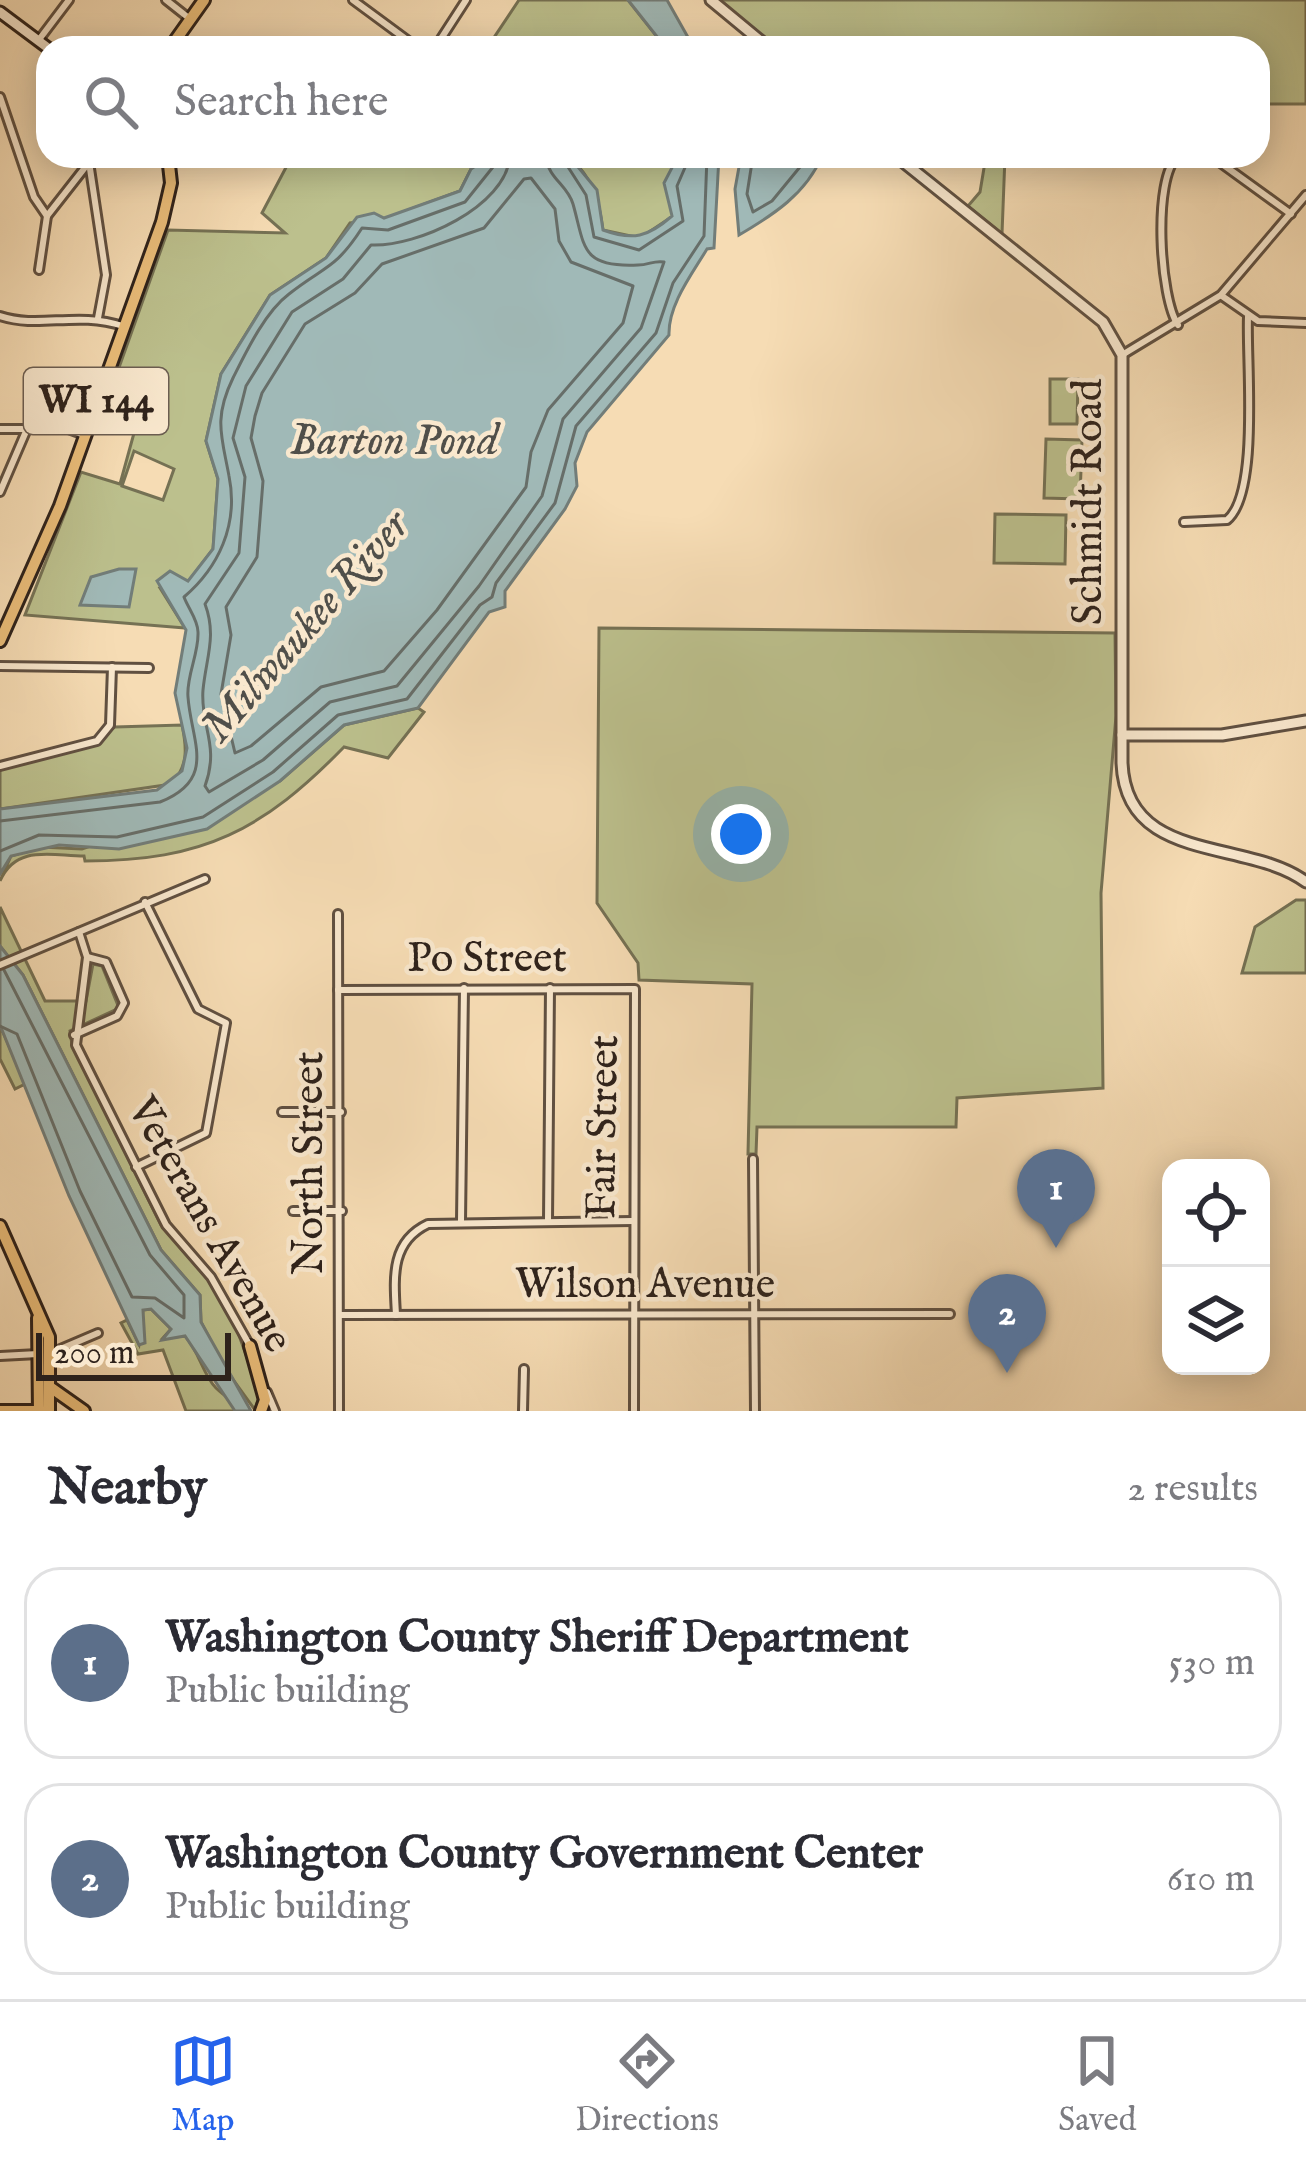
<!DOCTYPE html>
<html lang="en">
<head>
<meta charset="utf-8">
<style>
  body { margin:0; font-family:"IM FELL English",serif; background:#f2f2f3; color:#2b2b33 }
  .controls { position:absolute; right:36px; bottom:36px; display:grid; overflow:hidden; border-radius:24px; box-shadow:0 6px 30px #0003 }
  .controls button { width:108px; height:108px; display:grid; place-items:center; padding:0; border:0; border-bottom:3px solid #e1e1e2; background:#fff; color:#2b2b33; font:60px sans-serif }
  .scale { position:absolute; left:36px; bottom:30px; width:195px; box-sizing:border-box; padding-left:12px; border:6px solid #2e221b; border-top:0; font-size:33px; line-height:42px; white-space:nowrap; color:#2e221b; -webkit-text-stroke:9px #f9e8ce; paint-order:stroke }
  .you { position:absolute; left:741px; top:834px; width:42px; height:42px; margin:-30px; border:9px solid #fff; border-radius:50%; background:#1a73e8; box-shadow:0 0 0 18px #1a73e833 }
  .badge { display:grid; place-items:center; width:78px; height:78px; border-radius:50%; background:#2563eb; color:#fff; font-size:39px; font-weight:700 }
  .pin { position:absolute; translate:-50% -99px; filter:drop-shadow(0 3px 6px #0008) }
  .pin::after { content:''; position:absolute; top:63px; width:42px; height:36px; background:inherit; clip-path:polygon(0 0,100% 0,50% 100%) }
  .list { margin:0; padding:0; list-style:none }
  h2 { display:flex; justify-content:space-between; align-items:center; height:156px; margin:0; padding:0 48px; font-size:51px }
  h2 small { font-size:39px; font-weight:400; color:#7c7c81 }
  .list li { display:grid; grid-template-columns:78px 1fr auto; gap:36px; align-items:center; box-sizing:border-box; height:192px; margin:0 24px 24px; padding:0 24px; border:3px solid #e1e1e2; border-radius:36px }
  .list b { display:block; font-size:45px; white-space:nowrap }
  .list p { margin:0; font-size:39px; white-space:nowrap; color:#7c7c81 }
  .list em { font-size:39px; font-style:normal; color:#7c7c81 }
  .icon { flex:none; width:66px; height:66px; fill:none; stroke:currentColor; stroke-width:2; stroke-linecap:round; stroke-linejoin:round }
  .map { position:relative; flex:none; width:1306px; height:1411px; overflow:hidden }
  .search { position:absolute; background:#fff; box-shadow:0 6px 30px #0003; left:36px; right:36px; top:36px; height:132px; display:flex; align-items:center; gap:30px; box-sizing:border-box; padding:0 42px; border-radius:36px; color:#7c7c81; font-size:45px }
  .sheet { height:588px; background:#fff }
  nav { display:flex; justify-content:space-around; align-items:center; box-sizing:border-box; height:168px; border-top:3px solid #e1e1e2; background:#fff; font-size:33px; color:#7c7c81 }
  nav a { display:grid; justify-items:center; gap:6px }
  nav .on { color:#2563eb }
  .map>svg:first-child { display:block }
  .green { fill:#bcc08d; stroke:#757154; stroke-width:3; fill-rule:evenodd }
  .water { fill:#a0b9b7; stroke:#727d79; stroke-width:3 }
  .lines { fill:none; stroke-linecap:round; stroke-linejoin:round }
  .shore { stroke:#676e69; stroke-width:3 }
  .minor-casing { stroke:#605041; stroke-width:12 }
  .tertiary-casing { stroke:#605041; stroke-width:15 }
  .secondary-casing { stroke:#2e221b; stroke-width:15 }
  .primary-casing { stroke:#2e221b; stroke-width:16 }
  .minor { stroke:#f9e8ce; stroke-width:6 }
  .tertiary { stroke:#f9e8ce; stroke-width:9 }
  .secondary { stroke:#f9e8ce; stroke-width:9 }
  .primary { stroke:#ebbe7a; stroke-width:10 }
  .labels { text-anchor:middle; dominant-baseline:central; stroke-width:9; stroke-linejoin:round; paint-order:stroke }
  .shield { fill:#f9e8ce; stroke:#6b5d51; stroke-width:3 }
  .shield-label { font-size:39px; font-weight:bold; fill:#2e221b }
  .street-label { font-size:42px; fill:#2e221b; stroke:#f9e8ce }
  .water-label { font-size:45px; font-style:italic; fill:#504f4a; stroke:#f9e8ce }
</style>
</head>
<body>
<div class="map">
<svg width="1306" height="1411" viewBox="0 0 1306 1411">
  <rect width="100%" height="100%" fill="#f6dcb4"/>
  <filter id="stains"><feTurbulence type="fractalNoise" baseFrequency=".00167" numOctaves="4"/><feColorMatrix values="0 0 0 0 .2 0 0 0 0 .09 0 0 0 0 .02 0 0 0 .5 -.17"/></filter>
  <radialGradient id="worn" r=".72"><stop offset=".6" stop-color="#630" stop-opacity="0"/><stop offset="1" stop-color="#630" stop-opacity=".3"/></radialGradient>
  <g class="green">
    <path d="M519,0h109l38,48h-179z"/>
    <path d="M719,0h587v104h-48v-56h-484z"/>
    <path d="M292,156h198l-19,13 -11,22 -76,28 -34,4 -24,35 -56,37 -49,79 -15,67 12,38 -5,70 -25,33 -28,6 25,40 -160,-13 56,-143 39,12 19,-69 -33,-11 62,-174 117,3 -23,-20zM134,451l40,18 -11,31 -41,-14z"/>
    <path d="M569,156h109l-5,60 -33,22 -37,-8c-4,-31 -10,-51 -34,-74z"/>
    <path d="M986,156h19l-3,78 -34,-28 12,-14z"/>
    <path d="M1050,379h28l-1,45h-27z"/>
    <path d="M1046,439l36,1 -2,59 -36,-1z"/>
    <path d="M995,514l71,1 -1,49 -71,-1z"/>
    <path d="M599,628l516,5 1,83 -15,177 2,195 -146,10 -1,29h-199l-1,27h-8l4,-170 -113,-4 -1,-17 -41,-60z"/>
    <path d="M418,708l6,4 -36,46 -44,-11c-81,83 -140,114 -259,114l-1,-5c-32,0 -68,-12 -84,25l11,-25 29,-9 42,2 198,-68 64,-56z"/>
    <path d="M182,725c5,24 6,40 -10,59l-172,25v-40l81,-21 34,-21z"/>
    <path d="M1296,900h10v73h-64l13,-46z"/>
    <path d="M0,907l45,94h41l7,-37 9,2 17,42 -49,23 2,14 89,180 50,58 22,36 27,74 -5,17 -29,-40 -25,-48 -1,-27 -39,-45 -138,-275 -23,-29z"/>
    <path d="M0,1025l25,59 -10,5 -15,-30z"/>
    <path d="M151,1309l20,20 -8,9 22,-2c14,15 18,39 31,52 10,10 15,9 19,23h-49l-23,-61 -25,4 -17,-31 6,-3 12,24 4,-34z"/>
  </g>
  <g class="water">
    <path d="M628,0h39l27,48h-28z"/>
    <path d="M490,156h79l28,34 6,40c30,11 45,7 69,-14l-8,-33 14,-27h41l-5,92 -7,1c-15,25 -39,56 -38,86l-82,97 -12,31 2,23 -12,23 -60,82v16l-16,5 -71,96 -74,17 -64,56 -73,48 -88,20 -60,-4 -48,11 -11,18v-65l157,-19 25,-19 5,-23 -12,-55 11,-63 -29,-49 13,-10 18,10 25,-32 5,-70 -12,-38 15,-67 49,-79 56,-37 31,-41 17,-4 10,5 76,-27 11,-22z"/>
    <path d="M741,156h81c-16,38 -49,59 -83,79l-4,-46z"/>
    <path d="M119,569h17l-7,38 -49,-2 11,-28z"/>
    <path d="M0,946l23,29 138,275 39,45 1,27 50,89h-16l-50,-75 -23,4 9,-11 -20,-20 -8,1 2,33 -6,2 -70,-149 -69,-171z"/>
  </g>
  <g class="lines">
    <g class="shore">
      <path d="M510,156c-4,51 -93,91 -139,89l-28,34 -51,33 -46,74 -13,52 12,39 -6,76 -34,51c12,32 1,54 -2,86 -3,36 17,55 2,96l4,6 54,-32 67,-58 67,-16 82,-100 63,-90 21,-77 78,-91 23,-66c-10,-2 -15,3 -26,3 -58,3 -53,-19 -65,-61 -6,-20 -25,-25 -27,-48"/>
      <path d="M561,156l25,39 8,42 45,13 44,-29 -6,-35 13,-30"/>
      <path d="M753,156l-6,38 6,18 19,-11 37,-45"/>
      <path d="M531,178l24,31 4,32 12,21 62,24 -10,37 -75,87 -17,42 -5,35 -89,123 -53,61 -63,16 -70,59 -16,7 -14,-59 10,-59 -5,-28 31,-50 6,-76 -12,-43 4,-22 7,-23 43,-69 50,-31 27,-29 102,-36 40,-49z"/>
      <path d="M0,821l160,-19c58,-23 31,-61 28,-105 -2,-21 11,-43 10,-65 0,-12 -10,-24 -14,-35 34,-29 55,-72 45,-121 -7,-39 -16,-57 4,-98 13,-26 32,-66 56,-84 35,-28 46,-24 73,-66l26,2 77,-28 28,-35 2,-11"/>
      <path d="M0,851l39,-16 78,2 86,-20 70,-45 65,-57 69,-16 73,-94 12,-8 4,-14 59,-80 21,-77 80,-93 17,-50 31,-47 3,-80"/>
      <path d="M0,1026l17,8 63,157 52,106 23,1 29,20v-23l-34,-40 -146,-285"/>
    </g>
    <defs>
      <g id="minor">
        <path d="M166,0l24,19"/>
        <path d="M353,0l65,48"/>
        <path d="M38,41l31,-41"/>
        <path d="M435,48l31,-48"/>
        <path d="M0,97l34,100 13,19"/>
        <path d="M1178,156c-26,22 -18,143 0,169"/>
        <path d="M1211,156l80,58"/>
        <path d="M89,162l17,113 -8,43"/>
        <path d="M39,270l8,-54 47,-60"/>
        <path d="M1222,296l36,25 48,2"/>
        <path d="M0,316c39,13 76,-5 123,10"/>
        <path d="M1122,355l99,-60 85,-100"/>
        <path d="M0,429h68l16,6"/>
        <path d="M0,492l27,-63"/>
        <path d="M1184,522l43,-2c33,-27 19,-160 21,-203"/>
        <path d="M0,666l149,2"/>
        <path d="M0,766l97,-25 13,-16 2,-58"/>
        <path d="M338,914l1,497"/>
        <path d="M79,932l8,25 -11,88 90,180 45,52 39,69"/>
        <path d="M0,965l205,-86"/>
        <path d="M338,990l297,-1 -1,422"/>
        <path d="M74,1035l43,-19 7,-13 -18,-41 -19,-5"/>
        <path d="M282,1112h59"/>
        <path d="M753,1159l2,252"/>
        <path d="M136,1167l70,-34 20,-110 -28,-14 -53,-107"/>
        <path d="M293,1211h49"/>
        <path d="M461,1221l3,-233"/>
        <path d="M548,1221l2,-233"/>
        <path d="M340,1315l610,-1"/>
        <path d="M396,1315c-2,-37 -6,-73 32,-91l205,-3"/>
        <path d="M51,1353l47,-20"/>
        <path d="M0,1356l38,-2"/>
        <path d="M267,1392l8,19"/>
        <path d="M523,1411l1,-42"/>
      </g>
      <g id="tertiary">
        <path d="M711,0l58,48"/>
        <path d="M896,156l207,166 19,33v408c4,102 125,75 184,119"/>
        <path d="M1122,735h100l84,-14"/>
      </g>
      <path id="secondary" d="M0,12l48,36"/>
      <g id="primary">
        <path d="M170,48l34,-48"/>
        <path d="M0,641l60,-135 102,-284 9,-39 -3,-27"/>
        <path d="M0,1226l49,111v74"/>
        <path d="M38,1318l1,93"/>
        <path d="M250,1346l15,54 -4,11"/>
        <path d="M50,1387l34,24"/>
        <path d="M0,1411h41"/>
      </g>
    </defs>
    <use href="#minor" class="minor-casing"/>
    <use href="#tertiary" class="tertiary-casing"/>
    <use href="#secondary" class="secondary-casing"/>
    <use href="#primary" class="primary-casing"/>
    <use href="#minor" class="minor"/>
    <use href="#tertiary" class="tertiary"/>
    <use href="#secondary" class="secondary"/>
    <use href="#primary" class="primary"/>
  </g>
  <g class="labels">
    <rect class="shield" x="24" y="368" width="144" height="66" rx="9"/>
    <g class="shield-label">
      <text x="96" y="401">WI 144</text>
    </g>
    <g class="street-label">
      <text transform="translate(1089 502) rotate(-90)">Schmidt Road</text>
      <text x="487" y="959">Po Street</text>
      <text transform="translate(604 1127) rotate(-89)">Fair Street</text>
      <text transform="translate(310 1163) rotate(-90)">North Street</text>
      <text transform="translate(209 1225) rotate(60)">Veterans Avenue</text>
      <text x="645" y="1285">Wilson Avenue</text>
    </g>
    <g class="water-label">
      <text x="394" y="441">Barton Pond</text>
      <text transform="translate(306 627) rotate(-49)">Milwaukee River</text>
    </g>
  </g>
  <rect width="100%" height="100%" filter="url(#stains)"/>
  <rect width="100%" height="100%" fill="url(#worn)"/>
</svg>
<div class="controls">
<button><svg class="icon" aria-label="locate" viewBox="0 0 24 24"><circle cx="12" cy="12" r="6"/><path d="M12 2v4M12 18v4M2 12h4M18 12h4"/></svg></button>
<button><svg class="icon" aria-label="layers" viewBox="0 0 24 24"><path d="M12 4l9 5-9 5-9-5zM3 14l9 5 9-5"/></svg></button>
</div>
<div class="scale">200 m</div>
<div class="you"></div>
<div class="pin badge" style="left:1056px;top:1248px;background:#5c6f8a">1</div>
<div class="pin badge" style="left:1007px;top:1373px;background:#5c6f8a">2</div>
<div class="search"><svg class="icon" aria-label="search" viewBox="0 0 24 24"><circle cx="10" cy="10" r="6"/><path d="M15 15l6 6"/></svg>Search here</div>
</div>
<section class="sheet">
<h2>Nearby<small>2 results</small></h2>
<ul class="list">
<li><span class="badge" style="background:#5c6f8a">1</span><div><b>Washington County Sheriff Department</b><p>Public building</p></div><em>530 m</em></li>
<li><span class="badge" style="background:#5c6f8a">2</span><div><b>Washington County Government Center</b><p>Public building</p></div><em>610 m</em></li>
</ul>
</section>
<nav>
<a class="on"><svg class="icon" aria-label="map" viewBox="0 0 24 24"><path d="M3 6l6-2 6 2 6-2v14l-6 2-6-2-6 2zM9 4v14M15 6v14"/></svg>Map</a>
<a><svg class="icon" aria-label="directions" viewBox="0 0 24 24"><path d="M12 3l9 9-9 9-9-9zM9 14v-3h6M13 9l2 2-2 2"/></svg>Directions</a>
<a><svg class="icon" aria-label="saved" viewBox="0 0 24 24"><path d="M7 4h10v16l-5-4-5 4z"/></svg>Saved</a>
</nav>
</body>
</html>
